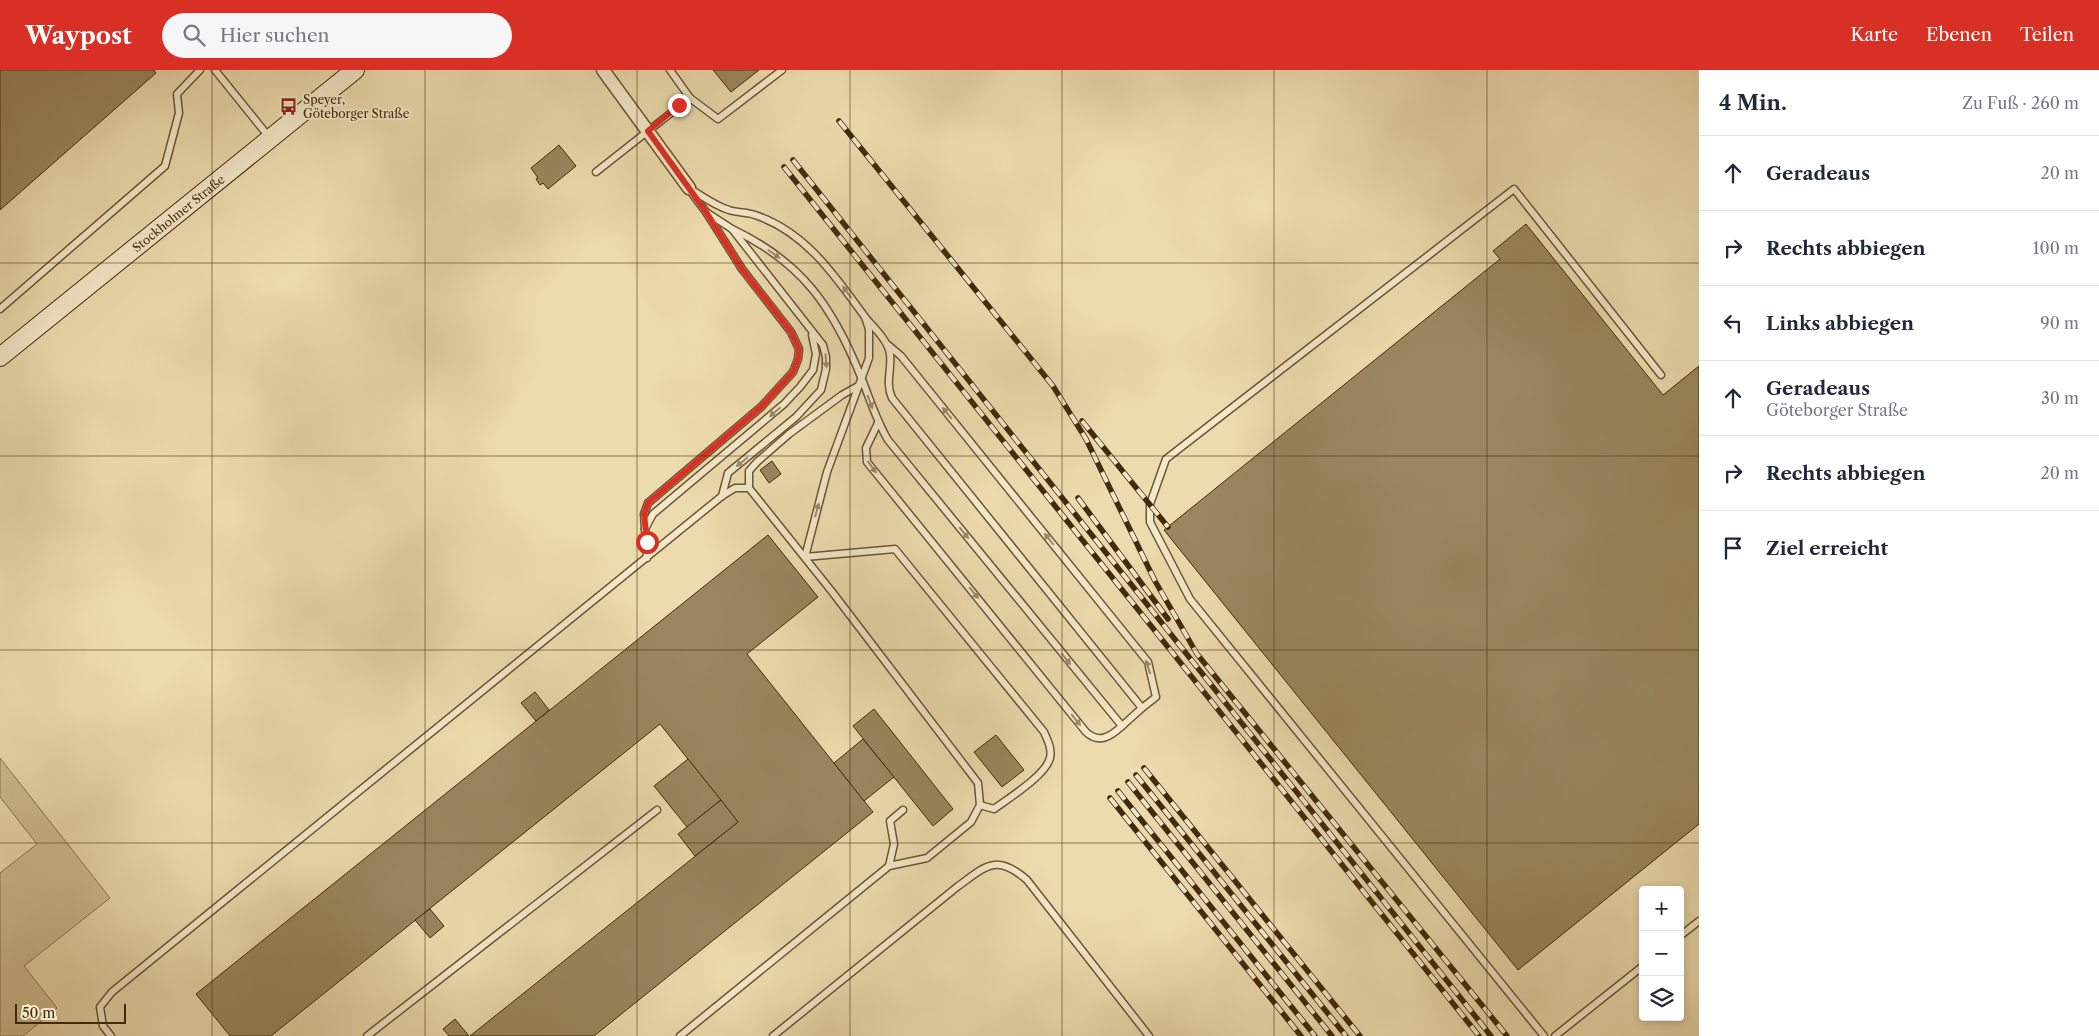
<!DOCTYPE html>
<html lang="de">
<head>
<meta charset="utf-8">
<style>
  body { margin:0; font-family:"Libre Caslon Text",serif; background:#f6f6f7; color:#1f2937 }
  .controls { position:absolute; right:15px; bottom:15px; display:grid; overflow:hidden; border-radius:5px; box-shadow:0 2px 8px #0003 }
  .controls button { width:45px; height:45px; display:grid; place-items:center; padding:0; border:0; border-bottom:1px solid #e0e1e3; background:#fff; color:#1f2937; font:25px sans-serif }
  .scale { position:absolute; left:15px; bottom:12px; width:111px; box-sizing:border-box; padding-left:5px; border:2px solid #422a0a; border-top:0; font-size:14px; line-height:18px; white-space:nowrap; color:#422a0a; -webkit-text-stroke:4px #f3e8ca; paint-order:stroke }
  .stop { position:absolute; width:15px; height:15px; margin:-11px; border:4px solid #d93025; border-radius:50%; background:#fff }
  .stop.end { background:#d93025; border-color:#fff; box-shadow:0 1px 5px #0008 }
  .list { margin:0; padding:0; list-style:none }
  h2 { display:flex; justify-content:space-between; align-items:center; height:65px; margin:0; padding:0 20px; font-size:21px }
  h2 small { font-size:16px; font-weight:400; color:#747a83 }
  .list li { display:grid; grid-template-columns:32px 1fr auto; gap:15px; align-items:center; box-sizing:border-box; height:75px; padding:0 20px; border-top:1px solid #e0e1e3 }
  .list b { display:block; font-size:19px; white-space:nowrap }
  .list p { margin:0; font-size:16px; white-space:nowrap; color:#747a83 }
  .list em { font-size:16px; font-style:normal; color:#747a83 }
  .icon { flex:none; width:28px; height:28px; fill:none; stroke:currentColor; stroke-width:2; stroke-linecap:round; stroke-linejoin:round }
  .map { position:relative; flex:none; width:1699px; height:966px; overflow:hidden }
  header { display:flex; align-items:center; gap:30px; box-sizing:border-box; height:70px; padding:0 25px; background:#d93025; color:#fff }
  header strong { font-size:24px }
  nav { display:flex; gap:28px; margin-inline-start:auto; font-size:18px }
  .search { width:350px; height:45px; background:#f6f6f7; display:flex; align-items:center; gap:12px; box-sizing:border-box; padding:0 18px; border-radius:28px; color:#747a83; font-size:19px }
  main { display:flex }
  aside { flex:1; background:#fff }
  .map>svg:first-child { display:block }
  .green { fill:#cfbd92; stroke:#88744e }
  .building { fill:#9a865f; stroke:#422a0a }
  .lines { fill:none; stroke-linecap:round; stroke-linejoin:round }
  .lane-casing { stroke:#6c5633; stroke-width:9 }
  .street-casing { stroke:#6c5633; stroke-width:15 }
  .secondary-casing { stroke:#422a0a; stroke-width:20 }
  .lane { stroke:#f3e8ca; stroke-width:6 }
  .street { stroke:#f3e8ca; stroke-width:12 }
  .secondary { stroke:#f3e8ca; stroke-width:18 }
  .rail-casing { stroke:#422a0a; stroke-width:5.5 }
  .rail { stroke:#f3e8ca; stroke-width:4; stroke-dasharray:11; stroke-linecap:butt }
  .oneway { fill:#9a896a }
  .route { stroke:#d93025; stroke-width:6 }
  .grid { fill:none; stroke:#422a0a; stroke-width:1; stroke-opacity:0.55 }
  .labels { text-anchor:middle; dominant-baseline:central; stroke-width:4; stroke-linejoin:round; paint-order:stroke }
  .poi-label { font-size:12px; fill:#422a0a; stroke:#f3e8ca; text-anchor:start }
  .street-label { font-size:12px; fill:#422a0a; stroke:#f3e8ca }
</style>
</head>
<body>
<header>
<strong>Waypost</strong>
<div class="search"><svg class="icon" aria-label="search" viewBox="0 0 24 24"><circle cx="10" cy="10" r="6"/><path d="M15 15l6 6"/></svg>Hier suchen</div>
<nav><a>Karte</a><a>Ebenen</a><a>Teilen</a></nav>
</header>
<main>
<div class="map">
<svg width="1699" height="966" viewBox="0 0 1699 966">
  <rect width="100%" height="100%" fill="#ecdbae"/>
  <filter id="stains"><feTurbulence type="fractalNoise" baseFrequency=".004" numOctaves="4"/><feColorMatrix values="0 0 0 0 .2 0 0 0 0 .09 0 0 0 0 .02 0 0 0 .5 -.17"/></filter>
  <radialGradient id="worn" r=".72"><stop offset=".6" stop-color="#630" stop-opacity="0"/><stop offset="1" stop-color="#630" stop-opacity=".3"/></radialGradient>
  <path class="green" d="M0,688l110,140 -86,68 33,42 -34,28h-23v-163l37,-29 -37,-47z"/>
  <g class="building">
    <path d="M0,0h154l2,3 -156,137z"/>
    <path d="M713,0h46l-28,22z"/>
    <path d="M559,75l17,21 -28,23 -5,-6 -3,2 -4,-6 2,-1 -7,-10z"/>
    <path d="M1526,154l137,171 36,-29v458l-181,146 -354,-440 336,-271 -7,-8z"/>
    <path d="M772,391l9,13 -12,9 -9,-13z"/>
    <path d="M768,465l50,62 -71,57 126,158 -279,224h-124l268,-214 -78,-98 -389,312h-41l-34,-42z"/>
    <path d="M535,622l14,18 -13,11 -15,-18z"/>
    <path d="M874,639l79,100 -20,17 -80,-100z"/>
    <path d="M996,665l28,35 -22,17 -28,-35z"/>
    <path d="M863,669l31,38 -30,24 -30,-38z"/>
    <path d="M688,689l33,41 -34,27 -33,-41z"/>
    <path d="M721,730l17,22 -43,34 -17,-22z"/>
    <path d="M430,839l14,17 -14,12 -15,-18z"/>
    <path d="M455,949l14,17h-20l-6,-7z"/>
  </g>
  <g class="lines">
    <defs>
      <g id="lane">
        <path d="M215,0l54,67"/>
        <path d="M670,0l20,28"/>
        <path d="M596,102l94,-74 28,21 64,-49"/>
        <path d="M689,118c13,8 26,18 40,22 9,3 18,2 26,5 51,17 80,61 110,102l4,12v29l-42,114 -22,85 90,-8 149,183c4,9 8,17 6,26 -4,17 -41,40 -56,51l-14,-4"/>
        <path d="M691,122l15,20 26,17 91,116 3,12v12l-5,21 -25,27 -68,56 -6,23"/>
        <path d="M732,159c70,33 101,78 129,148 9,22 15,43 27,63l234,286 20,-18 -250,-310c-7,-15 0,-29 -2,-44 -2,-14 -17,-27 -25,-37"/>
        <path d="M0,239l165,-143 14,-53 -2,-19 23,-24"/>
        <path d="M888,275l13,11 247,306 8,35 -14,11"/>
        <path d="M878,353l-12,25 1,14 219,270c13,12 24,5 36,-6"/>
        <path d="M749,418v-17l8,-9 32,-28 53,-39 18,-10"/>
        <path d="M645,459l-1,-15 4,-11 113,-96 32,-35 5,-13 1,-10 -8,-17 -49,-63 -36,-57"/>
        <path d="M647,488l-2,-29 8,-15 131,-110 16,-17 13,-17 3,-16 -4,-19"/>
        <path d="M889,796l5,-22 -4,-23 13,-11"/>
        <path d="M1680,866l19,-15"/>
        <path d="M111,966l-8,-10 -3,-19 12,-15 610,-496 13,-8h14l84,105 145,190 2,22 -9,17 -44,36 -38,8 -209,170"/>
        <path d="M367,966l290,-226"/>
        <path d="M773,966l184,-149c29,-21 39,-34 70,-7l122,156"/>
        <path d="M1544,966l-354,-437 -40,-77v-18l16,-45 348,-270 147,186"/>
        <path d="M1555,966l88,-70"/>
      </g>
      <path id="street" d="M603,0l86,118"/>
      <g id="secondary">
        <path id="s1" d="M0,287l355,-287"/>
      </g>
    </defs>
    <use href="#lane" class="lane-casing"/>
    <use href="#street" class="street-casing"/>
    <use href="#secondary" class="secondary-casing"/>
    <use href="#lane" class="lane"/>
    <use href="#street" class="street"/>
    <use href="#secondary" class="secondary"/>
    <defs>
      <g id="rail">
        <path d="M839,51l214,265 33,53 69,142 42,73 310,382"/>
        <path d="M793,90l698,876"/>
        <path d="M784,97l695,869"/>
        <path d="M1082,351l86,106"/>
        <path d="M1078,428l90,121"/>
        <path d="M1144,698l216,268"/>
        <path d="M1136,705l210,261"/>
        <path d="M1128,712l204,254"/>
        <path d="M1118,721l197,245"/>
        <path d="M1110,728l191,238"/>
      </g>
    </defs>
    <use href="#rail" class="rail-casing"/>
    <use href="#rail" class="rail"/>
  </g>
  <defs><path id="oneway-solid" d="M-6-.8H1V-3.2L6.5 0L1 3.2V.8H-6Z" transform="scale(1.25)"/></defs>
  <g class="oneway">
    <use href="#oneway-solid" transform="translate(774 184) rotate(35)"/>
    <use href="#oneway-solid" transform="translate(847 222) rotate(-127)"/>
    <use href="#oneway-solid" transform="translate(826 291) rotate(86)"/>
    <use href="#oneway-solid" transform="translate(870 332) rotate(70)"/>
    <use href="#oneway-solid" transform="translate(775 342) rotate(140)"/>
    <use href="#oneway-solid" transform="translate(947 343) rotate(-129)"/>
    <use href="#oneway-solid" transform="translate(742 392) rotate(141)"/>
    <use href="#oneway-solid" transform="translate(872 397) rotate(53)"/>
    <use href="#oneway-solid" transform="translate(817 440) rotate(-75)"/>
    <use href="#oneway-solid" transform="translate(964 463) rotate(51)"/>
    <use href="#oneway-solid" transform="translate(1049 469) rotate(-129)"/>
    <use href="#oneway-solid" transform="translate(974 523) rotate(51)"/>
    <use href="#oneway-solid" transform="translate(1066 589) rotate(51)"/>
    <use href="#oneway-solid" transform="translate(1148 597) rotate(-108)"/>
    <use href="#oneway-solid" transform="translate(1076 650) rotate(51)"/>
  </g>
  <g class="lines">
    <path class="route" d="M647,472l-3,-28 4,-11 113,-96 32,-35 5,-13 1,-10 -8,-17 -49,-63 -36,-57 -58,-81 31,-26"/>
  </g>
  <path class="grid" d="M212,0v966M425,0v966M637,0v966M850,0v966M1062,0v966M1274,0v966M1487,0v966M0,193h1699M0,386h1699M0,580h1699M0,773h1699"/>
  <defs>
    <symbol id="bus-bare" viewBox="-9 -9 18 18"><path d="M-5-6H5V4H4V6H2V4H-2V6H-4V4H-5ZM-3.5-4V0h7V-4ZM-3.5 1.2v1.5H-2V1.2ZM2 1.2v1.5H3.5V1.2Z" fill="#8f2418" stroke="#f3e8ca" stroke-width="2.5" paint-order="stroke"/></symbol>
  </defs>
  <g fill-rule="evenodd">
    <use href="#bus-bare" x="276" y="24" width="25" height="25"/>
  </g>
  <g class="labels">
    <g class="poi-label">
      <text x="303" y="29">Speyer,<tspan x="303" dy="14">Göteborger Straße</tspan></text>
    </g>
    <g class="street-label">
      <text stroke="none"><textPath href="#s1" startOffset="229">Stockholmer Straße</textPath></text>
    </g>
  </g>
  <rect width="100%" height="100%" filter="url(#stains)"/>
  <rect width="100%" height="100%" fill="url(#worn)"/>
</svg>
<div class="controls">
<button>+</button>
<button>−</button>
<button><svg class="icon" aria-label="layers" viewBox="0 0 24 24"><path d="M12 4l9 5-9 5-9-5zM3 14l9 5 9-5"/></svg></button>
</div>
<div class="scale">50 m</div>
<div class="stop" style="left:647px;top:472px"></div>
<div class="stop end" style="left:679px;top:35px"></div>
</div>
<aside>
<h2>4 Min.<small>Zu Fuß · 260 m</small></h2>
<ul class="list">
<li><svg class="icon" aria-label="ahead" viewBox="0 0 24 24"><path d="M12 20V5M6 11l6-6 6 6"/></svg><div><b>Geradeaus</b></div><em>20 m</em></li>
<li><svg class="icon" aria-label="right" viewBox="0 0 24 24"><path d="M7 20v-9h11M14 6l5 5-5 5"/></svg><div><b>Rechts abbiegen</b></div><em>100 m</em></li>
<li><svg class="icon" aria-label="left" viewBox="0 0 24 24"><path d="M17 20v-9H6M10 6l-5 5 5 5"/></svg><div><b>Links abbiegen</b></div><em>90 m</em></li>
<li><svg class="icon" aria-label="ahead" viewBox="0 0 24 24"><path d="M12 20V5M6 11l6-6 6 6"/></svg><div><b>Geradeaus</b><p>Göteborger Straße</p></div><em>30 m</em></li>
<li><svg class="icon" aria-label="right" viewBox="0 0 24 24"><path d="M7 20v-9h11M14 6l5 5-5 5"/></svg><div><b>Rechts abbiegen</b></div><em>20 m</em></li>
<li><svg class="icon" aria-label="arrive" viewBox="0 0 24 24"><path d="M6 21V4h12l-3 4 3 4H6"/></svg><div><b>Ziel erreicht</b></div></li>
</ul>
</aside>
</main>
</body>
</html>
